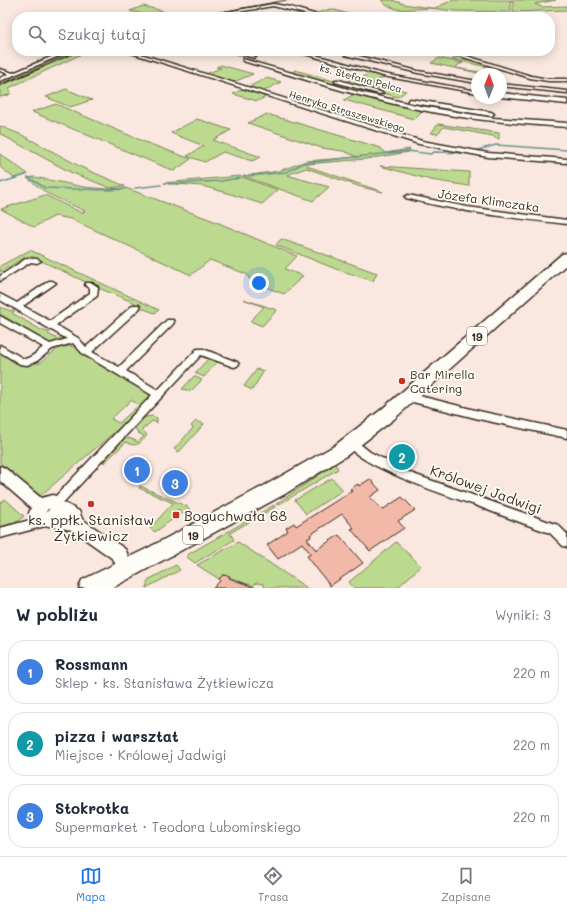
<!DOCTYPE html>
<html lang="pl">
<head>
<meta charset="utf-8">
<style>
  body { margin:0; font-family:Mali,sans-serif; background:#f6f6f7; color:#1f2937 }
  .compass { position:absolute; left:471px; top:68px; width:36px; height:36px; border-radius:50%; background:#fff; box-shadow:0 2px 10px #0003; rotate:1deg }
  .you { position:absolute; left:259px; top:283px; width:14px; height:14px; margin:-10px; border:3px solid #fff; border-radius:50%; background:#1a73e8; box-shadow:0 0 0 6px #1a73e833 }
  .badge { display:grid; place-items:center; width:26px; height:26px; border-radius:50%; background:#1a73e8; color:#fff; font-size:13px; font-weight:700 }
  .pin { position:absolute; translate:-50% -50%; border:2px solid #fff; box-shadow:0 1px 4px #0006 }
  .list { margin:0; padding:0; list-style:none }
  h2 { display:flex; justify-content:space-between; align-items:center; height:52px; margin:0; padding:0 16px; font-size:17px }
  h2 small { font-size:13px; font-weight:400; color:#747a83 }
  .list li { display:grid; grid-template-columns:26px 1fr auto; gap:12px; align-items:center; box-sizing:border-box; height:64px; margin:0 8px 8px; padding:0 8px; border:1px solid #e0e1e3; border-radius:16px }
  .list b { display:block; font-size:15px; white-space:nowrap }
  .list p { margin:0; font-size:13px; white-space:nowrap; color:#747a83 }
  .list em { font-size:13px; font-style:normal; color:#747a83 }
  .icon { flex:none; width:22px; height:22px; fill:none; stroke:currentColor; stroke-width:2; stroke-linecap:round; stroke-linejoin:round }
  .map { position:relative; flex:none; width:567px; height:588px; overflow:hidden }
  .search { position:absolute; background:#fff; box-shadow:0 2px 10px #0003; left:12px; right:12px; top:12px; height:44px; display:flex; align-items:center; gap:10px; box-sizing:border-box; padding:0 14px; border-radius:16px; color:#747a83; font-size:15px }
  .sheet { height:268px; background:#fff }
  nav { display:flex; justify-content:space-around; align-items:center; box-sizing:border-box; height:56px; border-top:1px solid #e0e1e3; background:#fff; font-size:11px; color:#747a83 }
  nav a { display:grid; justify-items:center; gap:2px }
  nav .on { color:#1a73e8 }
  .map>svg:first-child { display:block }
  .green { fill:#bcd990; stroke:#7c8257; fill-rule:evenodd }
  .lines { fill:none; stroke-linecap:round; stroke-linejoin:round }
  .stream { stroke:#699492; stroke-width:1.5 }
  .building { fill:#f2b9a9; stroke:#3b2a1e }
  .street-casing { stroke:#3b2a1e; stroke-width:3 }
  .secondary-casing { stroke:#3b2a1e; stroke-width:3 }
  .highway-casing { stroke:#3b2a1e; stroke-width:3 }
  .street { fill:#fdfcf7; fill-rule:evenodd }
  .secondary { fill:#fdfcf7; fill-rule:evenodd }
  .highway { fill:#fdfcf7; fill-rule:evenodd }
  .rail-far1 { stroke:#3b2a1e; stroke-width:1 }
  .rail { stroke:#3b2a1e; stroke-width:1.5 }
  .poi-dot { fill:#c8321e; stroke:#fdfcf7; stroke-width:1.5 }
  .labels { text-anchor:middle; dominant-baseline:central; stroke-width:3.5; stroke-linejoin:round; paint-order:stroke }
  .far-street-label { font-size:10px; fill:#3b2a1e; stroke:#fdfcf7 }
  .shield { fill:#fdfcf7; stroke:#75695f; stroke-width:1 }
  .shield-label { font-size:11px; font-weight:bold; fill:#3b2a1e }
  .street-label { font-size:12px; fill:#3b2a1e; stroke:#fdfcf7 }
  .poi-label { font-size:12px; fill:#3b2a1e; stroke:#fdfcf7; text-anchor:start }
  .near-street-label { font-size:14px; fill:#3b2a1e; stroke:#fdfcf7 }
  .near-poi-label { font-size:14px; fill:#3b2a1e; stroke:#fdfcf7; text-anchor:start }
</style>
</head>
<body>
<div class="map">
<svg width="567" height="588" viewBox="0 0 567 588">
  <rect width="100%" height="100%" fill="#fae8e0"/>
  <filter id="ink" filterUnits="userSpaceOnUse"><feTurbulence type="fractalNoise" baseFrequency=".025" numOctaves="2"/><feDisplacementMap in="SourceGraphic" scale="8" xChannelSelector="R" yChannelSelector="G"/><feConvolveMatrix kernelMatrix="1 2 1 2 8 2 1 2 1" color-interpolation-filters="sRGB"/></filter>
  <g filter="url(#ink)">
    <g class="green">
      <path d="M381,0h11l12,4 25,4h6l18,-8h103l-21,4 7,3 25,-1v4l-52,2 -2,-1v-10h-2l-1,1 1,10 -56,-1 -26,-3 -30,2 -13,-5z"/>
      <path d="M143,6l20,5 -12,5 -21,-5z"/>
      <path d="M331,9l28,8h-36l-10,-3z"/>
      <path d="M70,51h7l-77,33v-3z"/>
      <path d="M80,51h8l-79,37 2,4 -2,3 -9,2v-11z"/>
      <path d="M459,56l67,20 -74,-17z"/>
      <path d="M439,58l24,5 -5,2 -2,3 34,6h-7l-52,-11z"/>
      <path d="M221,65l32,9 -22,9 -28,-8 18,-7 -5,-1z"/>
      <path d="M295,70l42,12 -5,3 -41,-12z"/>
      <path d="M371,72l15,4 -13,7 33,8 -8,6 -54,-14 9,-5 6,1z"/>
      <path d="M267,78l14,4 -21,11 -14,-5z"/>
      <path d="M66,89l26,11 -22,7 -24,-10z"/>
      <path d="M243,89l23,8 -9,4 -24,-7z"/>
      <path d="M356,93l67,17 -9,9 -70,-19z"/>
      <path d="M56,104l89,38 46,17 -17,12 -142,-59z"/>
      <path d="M267,114l114,34 4,5 25,-4 -1,3 -43,7 -58,5 -1,2 76,26 -22,-5 -55,-19 -19,7 42,12 -16,14 -70,-25 36,-5 27,-10 52,-4 -15,-6 -21,-3 -74,-25z"/>
      <path d="M197,119l34,11 -18,10 48,17 -9,4 -29,-9 -18,10 -18,-6 17,-10 -33,-13z"/>
      <path d="M438,124l61,9v6l-4,-1 -2,-2 -49,-9 -7,7 -6,-1z"/>
      <path d="M0,126l22,9 61,33 42,18 -15,2 -40,-16 -70,-38z"/>
      <path d="M0,154l28,20 -14,4 -14,-11z"/>
      <path d="M380,166l89,6v14l-38,-6z"/>
      <path d="M239,176l39,14 -16,14 -38,-12 -22,-6 -38,-3z"/>
      <path d="M34,177l50,10 23,2 19,-1 88,33 83,35 -12,13 18,7 -19,18 -32,-12 -6,-8 -36,-14 -19,15 -120,-56 -16,-3 -21,11 -33,-18 44,-14 37,18 3,-2 -37,-17 -21,-16z"/>
      <path d="M281,239l96,34 -4,8 -37,-12 -60,-24z"/>
      <path d="M30,250l129,60 -4,3 -22,-8 2,-2 -39,-16 -63,-30 -5,2 -3,-2 -25,15v-6z"/>
      <path d="M243,299l34,11 -15,16 -12,-5 14,-14z"/>
      <path d="M0,307l11,4 4,-2 1,1 -4,3 29,17 5,2 2,-1 2,1 -2,2 10,5 6,-3 4,3 -13,5h-4l-51,-30z"/>
      <path d="M69,346l6,1 77,46v2l-35,35 -77,66 -40,-33v-111c14,10 19,18 36,10l3,2 17,-14 -4,-1zM131,400l8,5 -20,18 -8,-4z"/>
      <path d="M204,355l11,4 2,3 -13,15 -9,-4 13,-14 -8,-3z"/>
      <path d="M257,369l7,2 -12,19 -8,-4z"/>
      <path d="M194,376l8,4 -11,11 -9,-2z"/>
      <path d="M152,416l5,2v5l-5,-2 -10,9 5,5c-6,9 -12,13 -21,7l-22,21 -1,-1 22,-24 7,1 6,3 6,-6 -6,-3 -3,-5 10,-11z"/>
      <path d="M196,421l8,3 -25,28 -5,-3 19,-21 -2,-2z"/>
      <path d="M335,464l3,5 -60,36 -2,-1z"/>
      <path d="M332,478l11,12 -37,24 -11,-14z"/>
      <path d="M140,486l48,21 2,4 -8,3 -3,-5 -8,4 2,6 -18,13 -5,-4 23,-25 -34,-15z"/>
      <path d="M5,499l19,17 -5,5 -19,6v-24z"/>
      <path d="M274,505l1,2 -45,26 4,7 -39,23 -8,-6v-2z"/>
      <path d="M238,542l69,46h-42l-2,-4 -7,-1 -3,3 -30,-11 -4,4 -22,-14z"/>
      <path d="M396,542l25,24 -24,22h-43l-5,-6z"/>
      <path d="M176,565l4,5 -34,18 2,-8z"/>
    </g>
    <g class="lines">
      <g class="stream">
        <path d="M474,151l22,-6 71,5"/>
        <path d="M248,176l38,-4 18,-9 103,-12 24,3 3,-2 31,1"/>
        <path d="M28,177l17,11 63,2 17,-1"/>
        <path d="M0,183l26,-8"/>
        <path d="M169,184l52,-3 19,-3"/>
        <path d="M135,188l26,-3"/>
      </g>
    </g>
    <g class="building">
      <path d="M392,450l22,6 -2,7 -23,-5z"/>
      <path d="M370,479l10,11 -10,7 12,13 20,-13 13,13 -17,11 6,7 -34,23 -19,-22 3,-1 -12,-14 -32,21 1,2 -4,2 9,11 23,-15 24,28 -33,23 -23,-30 4,-2 -9,-11 -24,16 -11,-14 21,-14 -2,-3 8,-5 2,3 56,-35 -2,-2 8,-5 1,2z"/>
      <path d="M223,575l7,1 -1,2 27,10h-43l7,-7 -1,-2z"/>
    </g>
    <g class="lines">
      <defs>
        <g id="street">
          <path d="M273,4l17,3 34,10h-6l-45,-11 -66,11h-9z"/>
          <path d="M65,51h6l-71,30v-3l9,-4 -9,-3v-2l13,4z"/>
          <path d="M125,51h6l291,90 66,12 79,6v4l-79,-6 -69,-13z"/>
          <path d="M230,51h7l19,6 -2,1z"/>
          <path d="M294,51h7l82,23 94,17v2l-94,-17z"/>
          <path d="M444,51h7l80,25 17,3h19v2h-19l-18,-3z"/>
          <path d="M347,53l71,18 59,10v2l-59,-10 -73,-18v-2z"/>
          <path d="M243,59l112,32 65,15 73,12 74,5v4c-43,-3 -87,-6 -130,-14 -66,-12 -130,-33 -194,-52z"/>
          <path d="M335,80h4l44,13 -4,1 -44,-12z"/>
          <path d="M501,84l66,7v2l-66,-7z"/>
          <path d="M501,93l66,7v4l-66,-7z"/>
          <path d="M410,99l81,13 3,2 -3,2 -83,-14v-2z"/>
          <path d="M408,195l59,12 100,13v4c-54,-6 -108,-12 -161,-26l-1,-1z"/>
          <path d="M27,258l10,1 4,2 -4,2 -6,-1 -31,19v-5z"/>
          <path d="M49,281h3l4,2 -33,23 27,15 40,-28v-5l-5,-3 1,-2h6l6,4 -1,9 -41,29 22,13 8,9 47,-42h6l1,2 -1,2 -47,43 27,15 48,-47h6l1,2 -1,2 -47,47 32,19 39,-41h6l34,13 2,2 -2,2 -3,1 -33,-12 -142,152 -4,2 -4,-2 -2,-3 2,-3 101,-106 -69,-41 -10,-11 -21,6 -15,12 -10,4 -7,-1 -20,-12v-7l24,14c8,-1 13,-7 19,-12l-43,-24v-7l50,28 17,-5 -67,-39v-6l17,9z"/>
          <path d="M408,393l75,19 84,18v8l-84,-18 -78,-20 -2,-3 2,-3z"/>
          <path d="M351,439l4,1 15,12 43,22 145,51 9,9v13l-4,-1 -13,-13c-25,-9 -50,-18 -75,-28 -27,-9 -117,-39 -129,-62l1,-3z"/>
          <path d="M45,516l4,1 2,4 -2,4 -49,13v-10z"/>
        </g>
        <path id="secondary" d="M0,466l5,2 36,30 12,-3 5,2 3,4 18,10 3,8 43,30 10,21 -2,6 -6,2 -6,-2 -8,-17 -41,-29 -22,-4h-9l-9,-3 -3,-10 2,-5 -31,-27zM48,509h2l-5,4z"/>
        <path id="highway" d="M567,253v11l-173,155 -48,37 -61,38 -173,94h-33l3,-8 66,-32 123,-66 63,-36 48,-37 180,-155z"/>
      </defs>
      <use href="#street" class="street-casing"/>
      <use href="#secondary" class="secondary-casing"/>
      <use href="#highway" class="highway-casing"/>
      <use href="#street" class="street"/>
      <use href="#secondary" class="secondary"/>
      <use href="#highway" class="highway"/>
      <g class="rail-far1">
        <path d="M194,17l93,-17"/>
        <path d="M40,68l39,-17"/>
      </g>
      <path class="rail" d="M0,85l43,-18"/>
    </g>
  </g>
  <g class="poi-dot">
    <circle cx="402" cy="381" r="4"/>
    <circle cx="91" cy="504" r="4"/>
    <rect x="172" y="511" width="8" height="8" rx="2"/>
  </g>
  <g class="labels">
    <g class="far-street-label">
      <text transform="translate(361 78) rotate(15)">ks. Stefana Pelca</text>
      <text transform="translate(347 111) rotate(17)">Henryka Straszewskiego</text>
    </g>
    <g class="shield">
      <rect x="467" y="327" width="20" height="18" rx="3"/>
      <rect x="183" y="526" width="20" height="18" rx="3"/>
    </g>
    <g class="shield-label">
      <text x="477" y="336">19</text>
      <text x="193" y="535">19</text>
    </g>
    <g class="street-label">
      <text transform="translate(489 200) rotate(8)">Józefa Klimczaka</text>
    </g>
    <g class="poi-label">
      <text x="410" y="374">Bar Mirella<tspan x="410" dy="14">Catering</tspan></text>
    </g>
    <g class="near-street-label">
      <text transform="translate(486 489) rotate(20)">Królowej Jadwigi</text>
    </g>
    <g class="near-poi-label">
      <text x="184" y="515">Boguchwała 68</text>
      <text x="91" y="519" text-anchor="middle">ks. ppłk. Stanisław<tspan x="91" dy="16">Żytkiewicz</tspan></text>
    </g>
  </g>
</svg>
<svg class="compass" viewBox="-18 -18 36 36"><path d="M0-13l5 13h-10z" fill="#e53935"/><path d="M0 13l5-13h-10z" fill="#747a83"/></svg>
<div class="you"></div>
<div class="pin badge" style="left:137px;top:470px;background:#3f7fe0">1</div>
<div class="pin badge" style="left:402px;top:457px;background:#0f9aa8">2</div>
<div class="pin badge" style="left:175px;top:483px;background:#3f7fe0">3</div>
<div class="search"><svg class="icon" aria-label="search" viewBox="0 0 24 24"><circle cx="10" cy="10" r="6"/><path d="M15 15l6 6"/></svg>Szukaj tutaj</div>
</div>
<section class="sheet">
<h2>W pobliżu<small>Wyniki: 3</small></h2>
<ul class="list">
<li><span class="badge" style="background:#3f7fe0">1</span><div><b>Rossmann</b><p>Sklep · ks. Stanisława Żytkiewicza</p></div><em>220 m</em></li>
<li><span class="badge" style="background:#0f9aa8">2</span><div><b>pizza i warsztat</b><p>Miejsce · Królowej Jadwigi</p></div><em>220 m</em></li>
<li><span class="badge" style="background:#3f7fe0">3</span><div><b>Stokrotka</b><p>Supermarket · Teodora Lubomirskiego</p></div><em>220 m</em></li>
</ul>
</section>
<nav>
<a class="on"><svg class="icon" aria-label="map" viewBox="0 0 24 24"><path d="M3 6l6-2 6 2 6-2v14l-6 2-6-2-6 2zM9 4v14M15 6v14"/></svg>Mapa</a>
<a><svg class="icon" aria-label="directions" viewBox="0 0 24 24"><path d="M12 3l9 9-9 9-9-9zM9 14v-3h6M13 9l2 2-2 2"/></svg>Trasa</a>
<a><svg class="icon" aria-label="saved" viewBox="0 0 24 24"><path d="M7 4h10v16l-5-4-5 4z"/></svg>Zapisane</a>
</nav>
</body>
</html>
